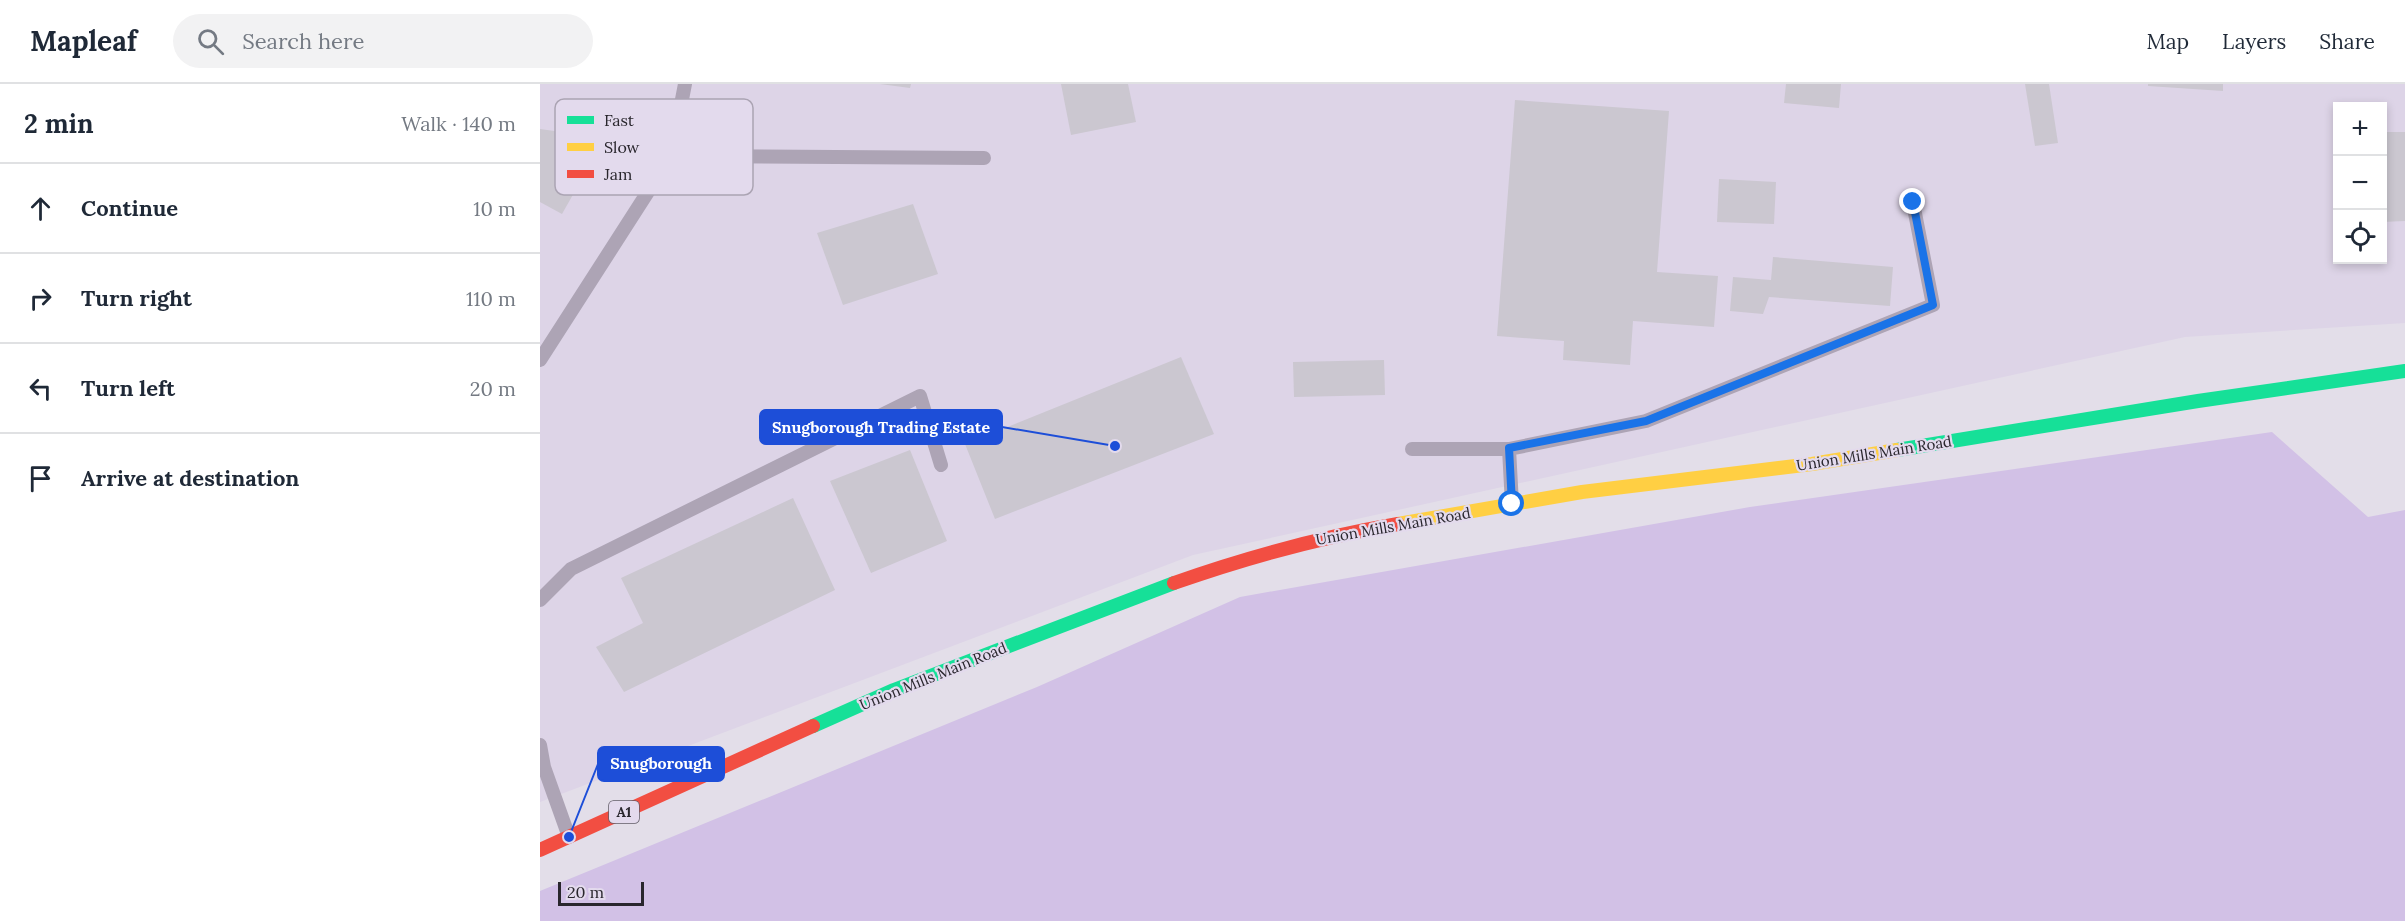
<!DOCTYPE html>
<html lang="en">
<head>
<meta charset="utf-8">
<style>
  body { margin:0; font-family:Lora,serif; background:#f2f2f3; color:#1f2937 }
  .controls { position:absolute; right:18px; top:18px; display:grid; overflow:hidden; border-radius:0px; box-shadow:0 3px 9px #0003 }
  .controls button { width:54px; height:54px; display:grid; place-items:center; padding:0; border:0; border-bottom:2px solid #e0e1e3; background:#fff; color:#1f2937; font:30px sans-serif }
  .scale { position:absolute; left:18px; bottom:15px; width:86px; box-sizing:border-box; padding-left:6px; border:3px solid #29262d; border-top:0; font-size:16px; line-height:21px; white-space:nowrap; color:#29262d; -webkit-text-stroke:4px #e3daed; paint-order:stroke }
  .stop { position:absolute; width:18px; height:18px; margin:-14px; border:4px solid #1a73e8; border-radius:50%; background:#fff }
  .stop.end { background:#1a73e8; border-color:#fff; box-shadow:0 2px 6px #0008 }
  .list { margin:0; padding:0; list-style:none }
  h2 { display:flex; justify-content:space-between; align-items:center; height:78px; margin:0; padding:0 24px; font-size:26px }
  h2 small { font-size:20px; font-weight:400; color:#747a83 }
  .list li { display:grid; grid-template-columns:39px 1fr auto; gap:18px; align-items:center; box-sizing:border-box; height:90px; padding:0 24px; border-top:2px solid #e0e1e3 }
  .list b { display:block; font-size:22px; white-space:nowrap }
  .list em { font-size:20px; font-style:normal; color:#747a83 }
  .icon { flex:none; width:33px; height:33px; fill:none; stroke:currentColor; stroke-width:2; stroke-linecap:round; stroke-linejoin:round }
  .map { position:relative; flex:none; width:1865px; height:837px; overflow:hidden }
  header { display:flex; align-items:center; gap:36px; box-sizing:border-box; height:84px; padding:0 30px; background:#fff; border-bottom:2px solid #e0e1e3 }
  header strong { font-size:28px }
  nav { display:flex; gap:33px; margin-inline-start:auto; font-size:21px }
  .search { width:420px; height:54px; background:#f2f2f3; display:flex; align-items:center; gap:15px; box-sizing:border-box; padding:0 21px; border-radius:33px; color:#747a83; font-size:22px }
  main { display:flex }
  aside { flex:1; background:#fff }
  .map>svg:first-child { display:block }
  .built { fill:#ddd4e7; fill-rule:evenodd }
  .green { fill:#d2c1e6 }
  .building { fill:#cbc7d0 }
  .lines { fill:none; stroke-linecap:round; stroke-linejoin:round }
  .lane { stroke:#ada4b5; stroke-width:14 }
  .fast { stroke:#16e098; stroke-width:14 }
  .slow { stroke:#ffcf43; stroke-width:14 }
  .jam { stroke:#f24e42; stroke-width:14 }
  .route { stroke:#1a73e8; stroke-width:8 }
  .labels { text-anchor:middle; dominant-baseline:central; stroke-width:4.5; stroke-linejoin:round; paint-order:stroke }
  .shield { fill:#e3daed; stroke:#615c67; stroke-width:1.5 }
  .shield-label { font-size:14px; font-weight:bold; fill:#29262d }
  .street-label { font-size:15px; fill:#29262d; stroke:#e3daed }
  .key { fill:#e3daed; stroke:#aba4b3; stroke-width:1.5 }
  .key-label { font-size:16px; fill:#29262d }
  .leader { fill:none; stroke:#1d4ed8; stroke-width:2 }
  .callout-dot { fill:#1d4ed8; stroke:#e3daed; stroke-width:2 }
  .callout { fill:#1d4ed8; stroke:#1d4ed8; stroke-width:2 }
  .callout-label { font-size:16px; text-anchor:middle; font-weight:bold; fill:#fff }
</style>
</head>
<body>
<header>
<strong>Mapleaf</strong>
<div class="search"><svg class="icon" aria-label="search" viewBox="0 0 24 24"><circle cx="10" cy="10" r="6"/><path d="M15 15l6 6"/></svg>Search here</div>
<nav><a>Map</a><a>Layers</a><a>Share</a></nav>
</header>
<main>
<aside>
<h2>2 min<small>Walk · 140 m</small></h2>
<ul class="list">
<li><svg class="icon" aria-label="ahead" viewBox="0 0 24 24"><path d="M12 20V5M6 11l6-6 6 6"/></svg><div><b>Continue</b></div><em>10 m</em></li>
<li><svg class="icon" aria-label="right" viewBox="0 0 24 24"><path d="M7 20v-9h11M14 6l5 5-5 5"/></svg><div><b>Turn right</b></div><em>110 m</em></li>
<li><svg class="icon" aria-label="left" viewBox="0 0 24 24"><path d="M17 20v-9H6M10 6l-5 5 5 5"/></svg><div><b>Turn left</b></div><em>20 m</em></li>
<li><svg class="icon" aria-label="arrive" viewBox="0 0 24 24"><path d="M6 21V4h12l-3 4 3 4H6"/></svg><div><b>Arrive at destination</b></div></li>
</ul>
</aside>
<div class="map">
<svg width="1865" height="837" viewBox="0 0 1865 837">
  <rect width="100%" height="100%" fill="#e3dee9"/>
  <path class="built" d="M0,0h1865v239l-220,14 -992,218 -653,247zM1798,22h44v154h-44z"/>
  <path class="green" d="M1732,348l96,85 37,-7v411h-1865v-30l497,-204 203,-90 510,-90z"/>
  <g class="building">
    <path d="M340,0h31l-1,4z"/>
    <path d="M521,0h67l8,38 -65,13z"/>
    <path d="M1246,0h55l-2,24 -55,-5z"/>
    <path d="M1485,0h24l9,59 -23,3z"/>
    <path d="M1608,0h75v7l-75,-5z"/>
    <path d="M975,16l154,11 -12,161 61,4 -4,51 -81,-6 -3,44 -67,-5 1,-19 -67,-5z"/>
    <path d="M0,45l65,9 -43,76 -22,-12z"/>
    <path d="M1842,48h23v89l-23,1z"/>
    <path d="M1179,95l57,3 -2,42 -57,-2z"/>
    <path d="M373,120l25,70 -95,31 -26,-72z"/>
    <path d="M1233,173l120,10 -3,39 -121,-9 -6,17 -33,-3 3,-34 38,3z"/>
    <path d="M641,273l33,77 -219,85 -30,-75z"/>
    <path d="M844,276l1,35 -91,2 -1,-35z"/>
    <path d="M370,366l37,91 -76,32 -41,-92z"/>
    <path d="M253,414l42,92 -211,102 -28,-45 47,-24 -22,-45z"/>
  </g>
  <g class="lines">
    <g class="lane">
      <path d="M131,72l14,-72"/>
      <path d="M0,276l131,-204 313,2"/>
      <path d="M872,365h97"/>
      <path d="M972,420l-3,-55 137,-28 287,-116 -20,-102"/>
      <path d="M0,516l31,-31 349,-173 21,69"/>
      <path d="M0,661l4,22 25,70"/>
    </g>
    <g class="fast">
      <path d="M1357,366l301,-49 207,-30"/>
      <path d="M273,642l81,-36 280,-107"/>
    </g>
    <path class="slow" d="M858,440l184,-32 230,-28 85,-14"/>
    <g class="jam">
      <path d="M634,499c74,-26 147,-46 224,-59"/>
      <path d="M0,766l273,-124"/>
    </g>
  </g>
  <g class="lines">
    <path class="route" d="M972,420l-3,-56 137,-27 287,-116 -20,-103"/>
  </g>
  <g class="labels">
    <rect class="shield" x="69" y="717" width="30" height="22" rx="4.5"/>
    <g class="shield-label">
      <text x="84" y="728">A1</text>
    </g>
    <g class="street-label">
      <text transform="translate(1334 369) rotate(-9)">Union Mills Main Road</text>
      <text transform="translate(853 442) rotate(-10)">Union Mills Main Road</text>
      <text transform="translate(393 592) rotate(-22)">Union Mills Main Road</text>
    </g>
  </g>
  <rect x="15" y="15" width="198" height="96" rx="9" class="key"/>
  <rect x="27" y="32" width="27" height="8" fill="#16e098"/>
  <rect x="27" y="59" width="27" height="8" fill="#ffcf43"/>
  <rect x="27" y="86" width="27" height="8" fill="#f24e42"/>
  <g class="key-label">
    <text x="64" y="42">Fast</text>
    <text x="64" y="69">Slow</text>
    <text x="64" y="96">Jam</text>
  </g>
  <path class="leader" d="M575 362L462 343M29 753L58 680"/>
  <g class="callout-dot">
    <circle cx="575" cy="362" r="6"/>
    <circle cx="29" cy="753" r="6"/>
  </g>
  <g class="callout">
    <rect x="220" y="326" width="242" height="34" rx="6"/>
    <rect x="58" y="663" width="126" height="34" rx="6"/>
  </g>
  <g class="callout-label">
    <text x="341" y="349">Snugborough Trading Estate</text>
    <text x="121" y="685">Snugborough</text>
  </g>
</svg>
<div class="controls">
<button>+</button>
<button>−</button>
<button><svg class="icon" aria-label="locate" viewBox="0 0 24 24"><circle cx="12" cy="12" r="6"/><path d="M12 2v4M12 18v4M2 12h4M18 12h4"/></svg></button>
</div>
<div class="scale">20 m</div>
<div class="stop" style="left:972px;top:420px"></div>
<div class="stop end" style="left:1373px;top:118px"></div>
</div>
</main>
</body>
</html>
